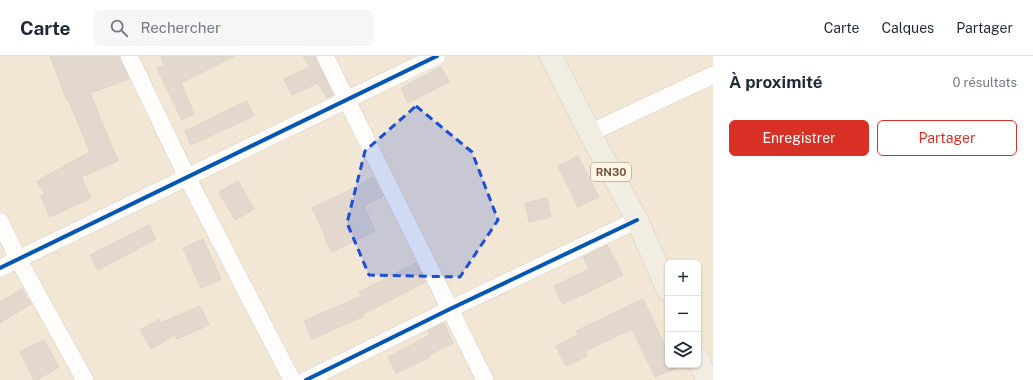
<!DOCTYPE html>
<html lang="fr">
<head>
<meta charset="utf-8">
<style>
  body { margin:0; font-family:"Public Sans",sans-serif; background:#f6f6f7; color:#1f2937 }
  .controls { position:absolute; right:12px; bottom:12px; display:grid; overflow:hidden; border-radius:6px; box-shadow:0 1px 3px #0004 }
  .controls button { width:36px; height:36px; display:grid; place-items:center; padding:0; border:0; border-bottom:1px solid #e0e1e3; background:#fff; color:#1f2937; font:20px sans-serif }
  .list { margin:0; padding:0; list-style:none }
  h2 { display:flex; justify-content:space-between; align-items:center; height:52px; margin:0; padding:0 16px; font-size:17px }
  h2 small { font-size:13px; font-weight:400; color:#747a83 }
  .actions { display:flex; gap:8px; padding:12px 16px }
  .actions a { flex:1; padding:9px 0; border:1px solid #d93025; border-radius:6px; text-align:center; font-size:14px; color:#d93025 }
  .actions .main { background:#d93025; color:#fff }
  .icon { flex:none; width:22px; height:22px; fill:none; stroke:currentColor; stroke-width:2; stroke-linecap:round; stroke-linejoin:round }
  .map { position:relative; flex:none; width:713px; height:324px; overflow:hidden }
  header { display:flex; align-items:center; gap:24px; box-sizing:border-box; height:56px; padding:0 20px; background:#fff; border-bottom:1px solid #e0e1e3 }
  header strong { font-size:19px }
  nav { display:flex; gap:22px; margin-inline-start:auto; font-size:14px }
  .search { width:280px; height:36px; background:#f6f6f7; display:flex; align-items:center; gap:10px; box-sizing:border-box; padding:0 14px; border-radius:6px; color:#747a83; font-size:15px }
  main { display:flex }
  aside { flex:1; background:#fff }
  .map>svg:first-child { display:block }
  .residential { fill:#f2e6d4; fill-rule:evenodd }
  .building { fill:#e2d8cd; stroke:#dfd3c7 }
  .lines { fill:none; stroke-linecap:round; stroke-linejoin:round }
  .minor-casing { stroke:#d7cdc3; stroke-width:18 }
  .primary-casing { stroke:#d5cbc2; stroke-width:23 }
  .minor { stroke:#fefdfb; stroke-width:17 }
  .primary { stroke:#f2ede2; stroke-width:22 }
  .cycleway-casing { stroke:#fff5e5; stroke-width:6 }
  .cycleway { stroke:#0057b8; stroke-width:4 }
  .marked { fill:#1d4ed8; fill-opacity:0.2; stroke:#1d4ed8; stroke-width:3; stroke-dasharray:8 5; stroke-linejoin:round }
  .labels { text-anchor:middle; dominant-baseline:central; stroke-width:3; stroke-linejoin:round; paint-order:stroke }
  .shield { fill:#fff5e5; stroke:#9e8675; stroke-width:1 }
  .shield-label { font-size:11px; font-weight:bold; fill:#745745 }
</style>
</head>
<body>
<header>
<strong>Carte</strong>
<div class="search"><svg class="icon" aria-label="search" viewBox="0 0 24 24"><circle cx="10" cy="10" r="6"/><path d="M15 15l6 6"/></svg>Rechercher</div>
<nav><a>Carte</a><a>Calques</a><a>Partager</a></nav>
</header>
<main>
<div class="map">
<svg width="713" height="324" viewBox="0 0 713 324">
  <rect width="100%" height="100%" fill="#f6f0e5"/>
  <path class="residential" d="M0,0h713v324h-713zM668,207h30v102h-30z"/>
  <g class="building">
    <path d="M50,0h69l1,4 9,19 -39,14 28,68 -37,16 10,21 -41,19 -9,-21 4,-2 -8,-13 53,-29 -21,-51h-2z"/>
    <path d="M161,0h74l-54,27 13,31 -12,6 -25,-52 7,-3z"/>
    <path d="M303,0h12l1,4 17,35 -6,3 -9,-15 -26,12 -8,-16 26,-12z"/>
    <path d="M441,11l8,15 -41,21 -7,-15z"/>
    <path d="M247,45l7,15 -63,29 -6,-14z"/>
    <path d="M578,100l21,41 -21,10 -20,-41z"/>
    <path d="M373,121l10,19 -19,10 11,25 -43,21 -8,-16 1,-1 -13,-27 30,-14z"/>
    <path d="M238,125l16,28 -19,11 -16,-28z"/>
    <path d="M547,142l4,19 -22,5 -4,-19z"/>
    <path d="M149,169l7,14 -58,31 -8,-15z"/>
    <path d="M203,183l18,40 -20,9 -18,-40z"/>
    <path d="M607,189l16,30 -60,29 -9,-18 35,-17 -6,-12z"/>
    <path d="M416,207l10,19 -63,32 1,2 -52,23 -8,-18 58,-25 -3,-4z"/>
    <path d="M22,233l9,15 -31,19v-21z"/>
    <path d="M643,243l25,53v13h6l2,3 -21,9 -23,-48 -47,22 2,5 -21,10 -10,-20 22,-11 -2,-4z"/>
    <path d="M200,250l9,19 -32,14 -2,-4 -24,14 -11,-19 19,-11 2,4z"/>
    <path d="M444,267l9,20 -24,12 1,2 -34,16 -8,-16 42,-22 -2,-4z"/>
    <path d="M44,284l15,27 -22,13h-3l-14,-28z"/>
  </g>
  <g class="lines">
    <defs>
      <g id="minor">
        <path d="M129,0l58,121 105,203"/>
        <path d="M325,0l160,324"/>
        <path d="M590,77l123,-58"/>
        <path d="M0,165l18,38 67,121"/>
        <path d="M0,212l437,-212"/>
        <path d="M306,324l144,-71 187,-89"/>
      </g>
      <g id="primary">
        <path d="M551,0l39,77 47,87 31,70"/>
        <path d="M698,302l9,22"/>
      </g>
    </defs>
    <use href="#minor" class="minor-casing"/>
    <use href="#primary" class="primary-casing"/>
    <use href="#minor" class="minor"/>
    <use href="#primary" class="primary"/>
    <defs>
      <g id="cycleway">
        <path d="M0,212l437,-212"/>
        <path d="M306,324l144,-71 187,-89"/>
      </g>
    </defs>
    <use href="#cycleway" class="cycleway-casing"/>
    <use href="#cycleway" class="cycleway"/>
  </g>
  <path class="marked" d="M416,50l56,46 26,68 -38,57 -91,-2 -22,-52 18,-72z"/>
  <g class="labels">
    <rect class="shield" x="591" y="107" width="40" height="18" rx="3"/>
    <g class="shield-label">
      <text x="611" y="116">RN30</text>
    </g>
  </g>
</svg>
<div class="controls">
<button>+</button>
<button>−</button>
<button><svg class="icon" aria-label="layers" viewBox="0 0 24 24"><path d="M12 4l9 5-9 5-9-5zM3 14l9 5 9-5"/></svg></button>
</div>
</div>
<aside>
<h2>À proximité<small>0 résultats</small></h2>
<ul class="list">
</ul>
<div class="actions"><a class="main">Enregistrer</a><a>Partager</a></div>
</aside>
</main>
</body>
</html>
